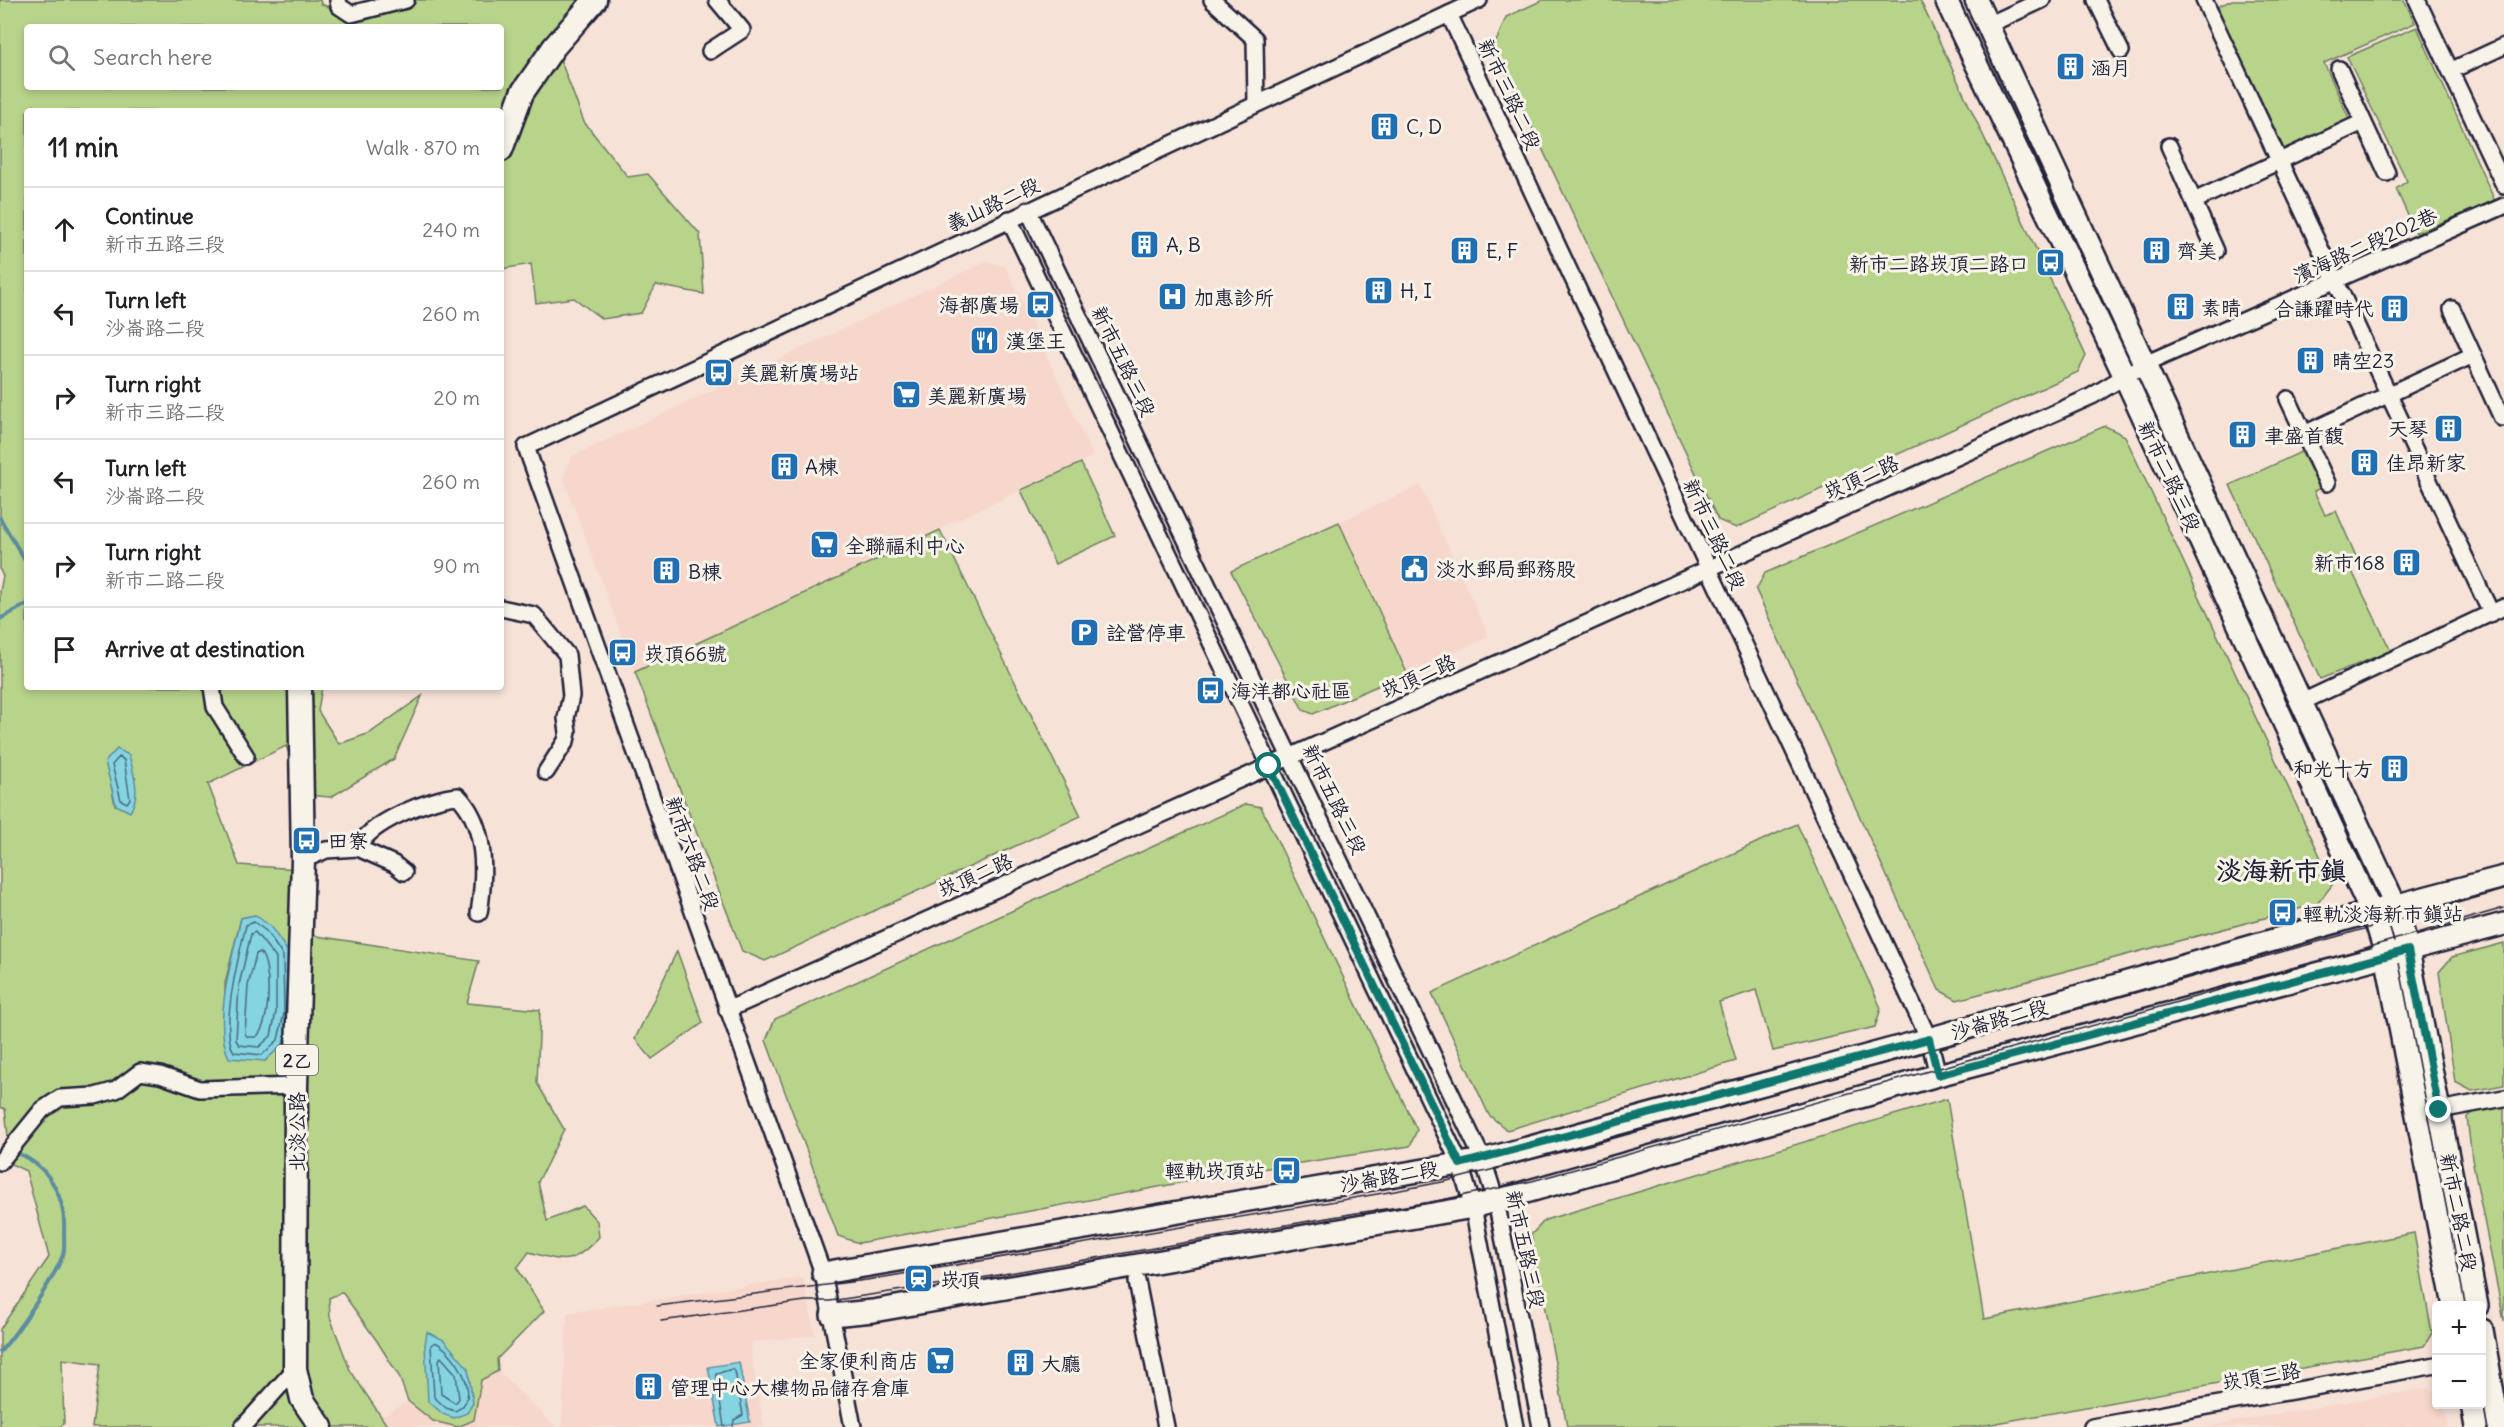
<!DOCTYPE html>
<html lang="en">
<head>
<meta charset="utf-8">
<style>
  body { margin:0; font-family:Delius,"LXGW WenKai TC",sans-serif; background:#f6f6f6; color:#202124 }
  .controls { position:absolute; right:18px; bottom:18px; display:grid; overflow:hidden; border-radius:6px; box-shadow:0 3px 9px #0003 }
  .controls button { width:54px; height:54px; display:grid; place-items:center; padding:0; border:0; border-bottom:2px solid #e0e0e0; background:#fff; color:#202124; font:30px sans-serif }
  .stop { position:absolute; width:18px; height:18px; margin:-14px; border:4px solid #0f766e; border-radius:50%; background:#fff }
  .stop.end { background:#0f766e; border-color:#fff; box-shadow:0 2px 6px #0008 }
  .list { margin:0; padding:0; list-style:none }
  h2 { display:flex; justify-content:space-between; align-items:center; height:78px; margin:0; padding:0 24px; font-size:26px }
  h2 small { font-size:20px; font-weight:400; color:#757577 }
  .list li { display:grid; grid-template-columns:39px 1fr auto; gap:18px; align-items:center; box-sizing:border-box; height:84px; padding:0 24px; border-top:2px solid #e0e0e0 }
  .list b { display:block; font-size:22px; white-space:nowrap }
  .list p { margin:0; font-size:20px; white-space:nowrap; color:#757577 }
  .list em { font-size:20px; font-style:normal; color:#757577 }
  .icon { flex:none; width:33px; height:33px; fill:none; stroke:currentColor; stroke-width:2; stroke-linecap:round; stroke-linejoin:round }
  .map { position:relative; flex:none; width:2504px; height:1427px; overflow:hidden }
  .search { position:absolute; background:#fff; box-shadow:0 3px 9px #0003; left:24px; top:24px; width:480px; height:66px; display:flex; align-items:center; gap:15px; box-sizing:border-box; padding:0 21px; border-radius:6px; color:#757577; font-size:22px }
  .panel { position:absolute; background:#fff; box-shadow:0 3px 9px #0003; left:24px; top:108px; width:480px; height:582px; border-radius:6px }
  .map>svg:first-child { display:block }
  .built { fill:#f7d7cb }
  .green { fill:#b8d48b; stroke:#6d7b63; stroke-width:1.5; fill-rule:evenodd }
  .water { fill:#85d4e2; stroke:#5d8d9f; stroke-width:1.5 }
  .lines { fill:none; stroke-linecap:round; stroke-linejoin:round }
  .shore { stroke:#4a697e; stroke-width:1.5 }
  .stream { stroke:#5d8d9f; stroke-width:4 }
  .street-casing { stroke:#22223b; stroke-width:20 }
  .secondary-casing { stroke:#22223b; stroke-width:26 }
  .primary-casing { stroke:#22223b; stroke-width:27 }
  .street { stroke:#f7f3e8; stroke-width:15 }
  .secondary { stroke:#f7f3e8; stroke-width:21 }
  .primary { stroke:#f7f3e8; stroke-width:22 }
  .tram { stroke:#22223b; stroke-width:1.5 }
  .route { stroke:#0f766e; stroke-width:8 }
  .labels { text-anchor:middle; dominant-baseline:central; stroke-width:6; stroke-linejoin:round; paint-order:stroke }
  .shield { fill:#f7f3e8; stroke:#62616f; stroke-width:1.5 }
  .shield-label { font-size:18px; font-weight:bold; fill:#22223b }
  .poi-label { font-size:20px; fill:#22223b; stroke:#f7f3e8; text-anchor:start }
  .street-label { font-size:20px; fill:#22223b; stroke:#f7f3e8 }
  .district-label { font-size:26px; font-weight:bold; fill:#22223b; stroke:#f7f3e8 }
</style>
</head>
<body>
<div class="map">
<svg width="2504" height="1427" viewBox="0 0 2504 1427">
  <rect width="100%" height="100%" fill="#f7e2d7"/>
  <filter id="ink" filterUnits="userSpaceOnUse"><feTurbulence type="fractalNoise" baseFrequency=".0167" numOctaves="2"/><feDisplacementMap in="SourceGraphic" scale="12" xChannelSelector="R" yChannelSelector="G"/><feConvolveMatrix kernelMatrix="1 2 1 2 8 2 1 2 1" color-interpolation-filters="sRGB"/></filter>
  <g filter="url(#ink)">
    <g class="built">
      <path d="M987,261l19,6 87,189 -458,216 -72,-194 8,-21z"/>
      <path d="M1420,485l69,152 -82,36 -68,-151z"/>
      <path d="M803,1277l12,58 -63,7 -1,11 13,74h-202l5,-114z"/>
      <path d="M498,1371l58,56h-168l-5,-11 25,-15 25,20 41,-1 7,-40z"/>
      <path d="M2428,1388l8,7v9l7,1 5,22h-245z"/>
    </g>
    <g class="green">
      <path d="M0,0h320l1,4 41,16 11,-20h227l-43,51 27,71 44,55 20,-3 52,60 4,60 -48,-9 -15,28 -39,6 -28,-21 -38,5 -5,-39 -30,5v-158h-474v576h295l-4,24 21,33 31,-11 52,-37 -28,63 -63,38 -26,-2 -19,-49 -78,38 31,81 73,5 -2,65 169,26 -12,42 73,7 -3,73 27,46 -26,53 9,39 36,-15 14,15 2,16c-28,29 -33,25 -70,15l-12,16 27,43 -47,48 1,12 -17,9 -7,40 -16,7 -25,-6 -25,-20 -9,-25 -22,-35 -35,-49 -13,6 1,19 20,53 38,57h-296l8,-63 -38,-5 2,65 -4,3h-60v-98l49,-72 -23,-86 -15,-7 -6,-55 -5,-2v-516l3,-15 -3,-6zM27,27h474v60h-474zM135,778l-20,27 -4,-20zM255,915l35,98 -7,30 -18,18 -40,-54v-24l16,-65z"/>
      <path d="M1543,0h377l166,356 -8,16 -342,156 -18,-8 -224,-473 12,-30z"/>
      <path d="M2232,0h172l11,23 -91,40 27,60 -68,30 -66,-146z"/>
      <path d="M2417,27l78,174 -79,32 -20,-44 11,-8 -60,-124z"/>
      <path d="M2105,426l20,10 208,448 -16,20 -360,96 -18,-10 -183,-400 9,-17z"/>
      <path d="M2301,452l20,36 -7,3 11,24 11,-4 22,50 -10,2 43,88 -71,28 -90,-194z"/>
      <path d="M1081,463l34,73 -60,28 -34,-74z"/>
      <path d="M1339,522l68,151 -94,41 -10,-4 -72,-139z"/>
      <path d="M940,530l141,286 -316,145 -23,-10 -107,-279z"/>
      <path d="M1246,804l15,3 156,323 -7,16 -188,29 -363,68 -21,-7 -72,-196 9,-21z"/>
      <path d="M1797,824l84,184 -6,19 -102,24 -17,-61 -37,12 17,59 -229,69 -18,-15 -57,-122z"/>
      <path d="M2504,943v142l-32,6 -17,-9 -16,-110 13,-15z"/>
      <path d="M677,951l26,72 -51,36 -17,-20z"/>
      <path d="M1947,1099l37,220 430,-86 18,100 -8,13 -449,81h-408l-36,-192 14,-15z"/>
      <path d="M2504,1104v217l-32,-162 -5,-42 11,-8z"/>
    </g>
    <g class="water">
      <path d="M117,749l12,6c5,20 12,39 1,57l-14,-7 -11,-43z"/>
      <path d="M255,915l15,11 19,27 1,60 -7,31 -18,17 -36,-3c-17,-36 4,-102 12,-140z"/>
      <path d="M427,1332l17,8 24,28 5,35 -6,10 -13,5 -11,-4 -15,-13 -3,-56z"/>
      <path d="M739,1362l11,60 -31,5 -11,-60z"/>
    </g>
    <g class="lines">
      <g class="shore">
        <path d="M119,757l5,3 6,39 -3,4 -6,-3 -9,-35z"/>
        <path d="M254,922l12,9 17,25 1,57 -6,27 -16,15 -28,-3c-15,-22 6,-101 12,-127z"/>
        <path d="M255,932l21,26v54l-5,24 -12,11 -20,-2 -3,-5 3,-55 12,-51z"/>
        <path d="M260,952c12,13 11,73 -4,85h-8l-3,-3 3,-48 8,-32z"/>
        <path d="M435,1342c20,9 50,57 20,69l-9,-3 -12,-11 -3,-52z"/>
        <path d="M441,1357l15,17 3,25 -4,4 -14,-9 -2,-34z"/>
        <path d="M724,1427l-8,-53 16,-5 3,2 8,44 -9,5 -1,7"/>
      </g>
      <g class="stream">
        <path d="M0,518l27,46"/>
        <path d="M0,619l27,-15"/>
        <path d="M0,1352c19,-22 52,-70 63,-97 2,-7 1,-16 1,-23 2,-33 -13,-64 -45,-78"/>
      </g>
      <defs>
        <g id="street">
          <path d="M338,0l1,6 12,8 55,-14"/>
          <path d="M1212,0l43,39 1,65"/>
          <path d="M2096,0l25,51"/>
          <path d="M2204,0l287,613"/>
          <path d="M2417,0l87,185"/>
          <path d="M1449,14l480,1025 9,36"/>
          <path d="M1988,25l54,-25"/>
          <path d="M710,51l32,-21 -25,-30"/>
          <path d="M2339,69l48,104"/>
          <path d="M2452,70l52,-24"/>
          <path d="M2169,146l47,105"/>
          <path d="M2194,201l169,-79"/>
          <path d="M1028,210l455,950 13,41 45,226"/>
          <path d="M1009,219l451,945 13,43 42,220"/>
          <path d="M2452,309l50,109"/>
          <path d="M2288,399l39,84"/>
          <path d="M2304,434l169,-79"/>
          <path d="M501,608l33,7 33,40 4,41 -5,22 2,14 -2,9 -20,31"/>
          <path d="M212,687l3,20 31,49"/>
          <path d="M2302,702l202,-95"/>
          <path d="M358,848l36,16 10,8"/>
          <path d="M303,860l23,-10 32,-2c11,-26 73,-50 100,-52 29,29 27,80 21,117"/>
          <path d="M727,1010l1365,-614 53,-32 359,-158"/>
          <path d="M2439,1110l65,-12"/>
          <path d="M0,1162l42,-52 18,-12 35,-2 21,-6 24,-18 20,3 40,14 96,-3"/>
          <path d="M1137,1281l29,146"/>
          <path d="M243,1427l52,-58"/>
          <path d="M853,1427l-30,-154 -297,-826 953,-447"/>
          <path d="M2092,1427l344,-62"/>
        </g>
        <g id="secondary">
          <path d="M1946,0l179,377 252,548 9,30 68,351"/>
          <path d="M1976,0l420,907 12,43 69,356"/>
          <path d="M823,1273l660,-113 446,-121 442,-127 133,-35"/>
          <path d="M832,1315l41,-4 600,-104 465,-132 566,-151"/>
          <path d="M2482,1330l17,97"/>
          <path d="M2472,1404l4,23"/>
        </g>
        <g id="primary">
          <path d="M501,150l21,-57 32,-46 41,-47"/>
          <path d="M300,687l3,173 -7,226 -1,283 7,30 19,28"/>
        </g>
      </defs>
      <use href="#street" class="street-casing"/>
      <use href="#secondary" class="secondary-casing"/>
      <use href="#primary" class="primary-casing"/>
      <use href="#street" class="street"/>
      <use href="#secondary" class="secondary"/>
      <use href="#primary" class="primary"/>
      <g class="tram">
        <path d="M657,1306l210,-26 528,-89 52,-10 146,-37 911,-254"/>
        <path d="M661,1321l144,-20h25l145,-22 381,-66 71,-10 105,-22 642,-178 330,-95"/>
      </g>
    </g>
  </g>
  <g class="lines" filter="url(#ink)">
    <path class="route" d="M1269,766l191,398 469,-125 9,36 470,-125 31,160"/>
  </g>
  <defs>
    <symbol id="building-square" viewBox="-11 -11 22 22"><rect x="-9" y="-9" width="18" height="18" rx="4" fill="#1f6fb2" stroke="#f7f3e8"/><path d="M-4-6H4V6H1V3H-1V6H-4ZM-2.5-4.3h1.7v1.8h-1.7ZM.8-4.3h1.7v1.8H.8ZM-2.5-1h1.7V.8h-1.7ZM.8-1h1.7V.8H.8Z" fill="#fff"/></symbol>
    <symbol id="bus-square" viewBox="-11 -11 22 22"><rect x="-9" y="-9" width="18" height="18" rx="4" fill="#1f6fb2" stroke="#f7f3e8"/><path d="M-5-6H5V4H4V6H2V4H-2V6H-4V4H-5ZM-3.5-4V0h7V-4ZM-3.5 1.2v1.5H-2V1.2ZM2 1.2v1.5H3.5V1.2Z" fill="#fff"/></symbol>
    <symbol id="hospital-square" viewBox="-11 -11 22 22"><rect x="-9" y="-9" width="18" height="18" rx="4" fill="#1f6fb2" stroke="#f7f3e8"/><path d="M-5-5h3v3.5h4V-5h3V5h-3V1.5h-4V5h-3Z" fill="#fff"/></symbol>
    <symbol id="restaurant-square" viewBox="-11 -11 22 22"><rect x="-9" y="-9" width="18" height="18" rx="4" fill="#1f6fb2" stroke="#f7f3e8"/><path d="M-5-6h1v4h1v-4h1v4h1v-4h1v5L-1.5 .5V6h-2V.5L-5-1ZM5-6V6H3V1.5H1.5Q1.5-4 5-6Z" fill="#fff"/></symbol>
    <symbol id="supermarket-square" viewBox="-11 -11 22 22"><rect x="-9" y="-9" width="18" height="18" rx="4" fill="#1f6fb2" stroke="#f7f3e8"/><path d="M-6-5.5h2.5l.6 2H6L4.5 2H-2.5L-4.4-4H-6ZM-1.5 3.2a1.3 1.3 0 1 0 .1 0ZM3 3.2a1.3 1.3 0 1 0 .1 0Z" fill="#fff"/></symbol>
    <symbol id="civic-square" viewBox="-11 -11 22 22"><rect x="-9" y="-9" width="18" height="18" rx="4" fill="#1f6fb2" stroke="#f7f3e8"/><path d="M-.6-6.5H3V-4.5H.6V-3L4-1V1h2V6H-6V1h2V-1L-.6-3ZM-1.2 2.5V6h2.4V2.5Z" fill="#fff"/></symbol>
    <symbol id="parking-square" viewBox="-11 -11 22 22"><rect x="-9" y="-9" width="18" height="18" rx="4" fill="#1f6fb2" stroke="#f7f3e8"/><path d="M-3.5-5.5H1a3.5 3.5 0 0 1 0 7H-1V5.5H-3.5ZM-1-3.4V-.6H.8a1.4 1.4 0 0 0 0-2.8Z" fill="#fff"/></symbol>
    <symbol id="station-square" viewBox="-11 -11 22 22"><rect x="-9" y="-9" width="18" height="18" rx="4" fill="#1f6fb2" stroke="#f7f3e8"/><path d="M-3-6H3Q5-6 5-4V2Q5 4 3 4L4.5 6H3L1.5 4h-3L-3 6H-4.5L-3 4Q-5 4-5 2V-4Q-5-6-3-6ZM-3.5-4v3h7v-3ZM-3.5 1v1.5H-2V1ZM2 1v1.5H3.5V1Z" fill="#fff"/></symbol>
  </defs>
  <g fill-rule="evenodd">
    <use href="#building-square" x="2054" y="50" width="33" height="33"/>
    <use href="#building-square" x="1368" y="110" width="33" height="33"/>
    <use href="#building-square" x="1128" y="228" width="33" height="33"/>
    <use href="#building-square" x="1448" y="234" width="33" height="33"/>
    <use href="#building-square" x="2140" y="234" width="33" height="33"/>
    <use href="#bus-square" x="2034" y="246" width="33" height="33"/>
    <use href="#building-square" x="1362" y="274" width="33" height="33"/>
    <use href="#hospital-square" x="1156" y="280" width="33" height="33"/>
    <use href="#bus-square" x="1024" y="288" width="33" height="33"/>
    <use href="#building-square" x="2164" y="290" width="33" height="33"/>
    <use href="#building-square" x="2378" y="292" width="33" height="33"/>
    <use href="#restaurant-square" x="968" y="324" width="33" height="33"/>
    <use href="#building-square" x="2294" y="344" width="33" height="33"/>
    <use href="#bus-square" x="702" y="356" width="33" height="33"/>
    <use href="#supermarket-square" x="890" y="378" width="33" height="33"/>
    <use href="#building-square" x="2432" y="412" width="33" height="33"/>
    <use href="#building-square" x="2226" y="418" width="33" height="33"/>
    <use href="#building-square" x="2348" y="446" width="33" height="33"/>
    <use href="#building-square" x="768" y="450" width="33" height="33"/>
    <use href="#supermarket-square" x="808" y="528" width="33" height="33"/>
    <use href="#building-square" x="2390" y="546" width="33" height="33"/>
    <use href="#civic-square" x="1398" y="552" width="33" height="33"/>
    <use href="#building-square" x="650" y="554" width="33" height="33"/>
    <use href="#parking-square" x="1068" y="616" width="33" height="33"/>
    <use href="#bus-square" x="606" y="636" width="33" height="33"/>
    <use href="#bus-square" x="1194" y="674" width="33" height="33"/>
    <use href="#building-square" x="2378" y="752" width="33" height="33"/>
    <use href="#bus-square" x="290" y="824" width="33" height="33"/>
    <use href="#bus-square" x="2266" y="896" width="33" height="33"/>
    <use href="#bus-square" x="1270" y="1154" width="33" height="33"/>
    <use href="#station-square" x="902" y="1262" width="33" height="33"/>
    <use href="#supermarket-square" x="924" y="1344" width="33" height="33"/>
    <use href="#building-square" x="1004" y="1346" width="33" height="33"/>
    <use href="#building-square" x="632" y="1370" width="33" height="33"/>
  </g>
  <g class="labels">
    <rect class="shield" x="276" y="1045" width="42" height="30" rx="4.5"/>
    <g class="shield-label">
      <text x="297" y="1060">2乙</text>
    </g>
    <g class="poi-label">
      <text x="2091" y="67">涵月</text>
      <text x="1406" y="126">C, D</text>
      <text x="1166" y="244">A, B</text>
      <text x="1486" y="250">E, F</text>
      <text x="2177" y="250">齊美</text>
      <text x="2029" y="263" text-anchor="end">新市二路崁頂二路口</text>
      <text x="1400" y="290">H, I</text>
      <text x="1194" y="297">加惠診所</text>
      <text x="1019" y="304" text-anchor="end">海都廣場</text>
      <text x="2201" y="307">素晴</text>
      <text x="2374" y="308" text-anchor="end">合謙躍時代</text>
      <text x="1006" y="340">漢堡王</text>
      <text x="2332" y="360">晴空23</text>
      <text x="739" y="372">美麗新廣場站</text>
      <text x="927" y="395">美麗新廣場</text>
      <text x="2428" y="428" text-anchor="end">天琴</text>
      <text x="2264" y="435">聿盛首馥</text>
      <text x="2386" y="462">佳昂新家</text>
      <text x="805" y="466">A棟</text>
      <text x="845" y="545">全聯福利中心</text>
      <text x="2385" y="562" text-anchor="end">新市168</text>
      <text x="1436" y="568">淡水郵局郵務股</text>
      <text x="688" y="571">B棟</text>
      <text x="1106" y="632">詮營停車</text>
      <text x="644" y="653">崁頂66號</text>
      <text x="1231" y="690">海洋都心社區</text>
      <text x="2373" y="768" text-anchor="end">和光十方</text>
      <text x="328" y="840">田寮</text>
      <text x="2303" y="913">輕軌淡海新市鎮站</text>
      <text x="1265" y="1170" text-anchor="end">輕軌崁頂站</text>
      <text x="940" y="1279">崁頂</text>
      <text x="919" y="1360" text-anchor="end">全家便利商店</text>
      <text x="1041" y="1363">大廳</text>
      <text x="670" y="1387">管理中心大樓物品儲存倉庫</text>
    </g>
    <g class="street-label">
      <text transform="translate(1510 94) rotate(65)">新市三路二段</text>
      <text transform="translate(993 204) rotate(-25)">義山路二段</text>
      <text transform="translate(2365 245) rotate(-24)">濱海路二段202巷</text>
      <text transform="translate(1124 361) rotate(64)">新市五路三段</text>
      <text transform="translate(2170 476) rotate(65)">新市二路三段</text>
      <text transform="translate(1861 477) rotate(-24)">崁頂二路</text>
      <text transform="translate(1715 534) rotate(65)">新市三路二段</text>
      <text transform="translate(1418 676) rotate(-24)">崁頂二路</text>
      <text transform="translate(1335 799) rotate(64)">新市五路三段</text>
      <text transform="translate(693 853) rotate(70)">新市六路二段</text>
      <text transform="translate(975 875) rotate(-24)">崁頂二路</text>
      <text transform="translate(1999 1019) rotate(-16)">沙崙路二段</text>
      <text transform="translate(296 1132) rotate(-90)">北淡公路</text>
      <text transform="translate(1389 1176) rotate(-10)">沙崙路二段</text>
      <text transform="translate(2459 1212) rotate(79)">新市二路二段</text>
      <text transform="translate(1526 1249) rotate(78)">新市五路三段</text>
      <text transform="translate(2261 1376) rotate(-10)">崁頂三路</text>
    </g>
    <g class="district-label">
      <text x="2281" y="870">淡海新市鎮</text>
    </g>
  </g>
</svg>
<div class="controls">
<button>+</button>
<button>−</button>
</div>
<div class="stop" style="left:1269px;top:766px"></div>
<div class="stop end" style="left:2439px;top:1110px"></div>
<div class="search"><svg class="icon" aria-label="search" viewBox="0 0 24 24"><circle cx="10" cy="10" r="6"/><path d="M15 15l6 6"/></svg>Search here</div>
<section class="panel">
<h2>11 min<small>Walk · 870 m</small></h2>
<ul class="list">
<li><svg class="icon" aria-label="ahead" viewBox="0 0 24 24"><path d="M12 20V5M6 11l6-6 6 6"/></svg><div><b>Continue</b><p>新市五路三段</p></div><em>240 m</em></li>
<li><svg class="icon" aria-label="left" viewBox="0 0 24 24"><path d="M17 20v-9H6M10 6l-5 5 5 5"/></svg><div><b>Turn left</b><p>沙崙路二段</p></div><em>260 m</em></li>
<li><svg class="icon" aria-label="right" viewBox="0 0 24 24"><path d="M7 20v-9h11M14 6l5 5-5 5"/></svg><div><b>Turn right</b><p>新市三路二段</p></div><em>20 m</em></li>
<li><svg class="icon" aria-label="left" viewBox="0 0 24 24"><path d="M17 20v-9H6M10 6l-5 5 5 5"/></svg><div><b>Turn left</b><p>沙崙路二段</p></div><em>260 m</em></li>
<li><svg class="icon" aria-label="right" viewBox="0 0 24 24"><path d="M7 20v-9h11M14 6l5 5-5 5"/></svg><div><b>Turn right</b><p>新市二路二段</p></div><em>90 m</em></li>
<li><svg class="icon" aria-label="arrive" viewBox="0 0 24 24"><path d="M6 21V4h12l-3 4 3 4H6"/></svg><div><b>Arrive at destination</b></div></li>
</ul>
</section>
</div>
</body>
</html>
